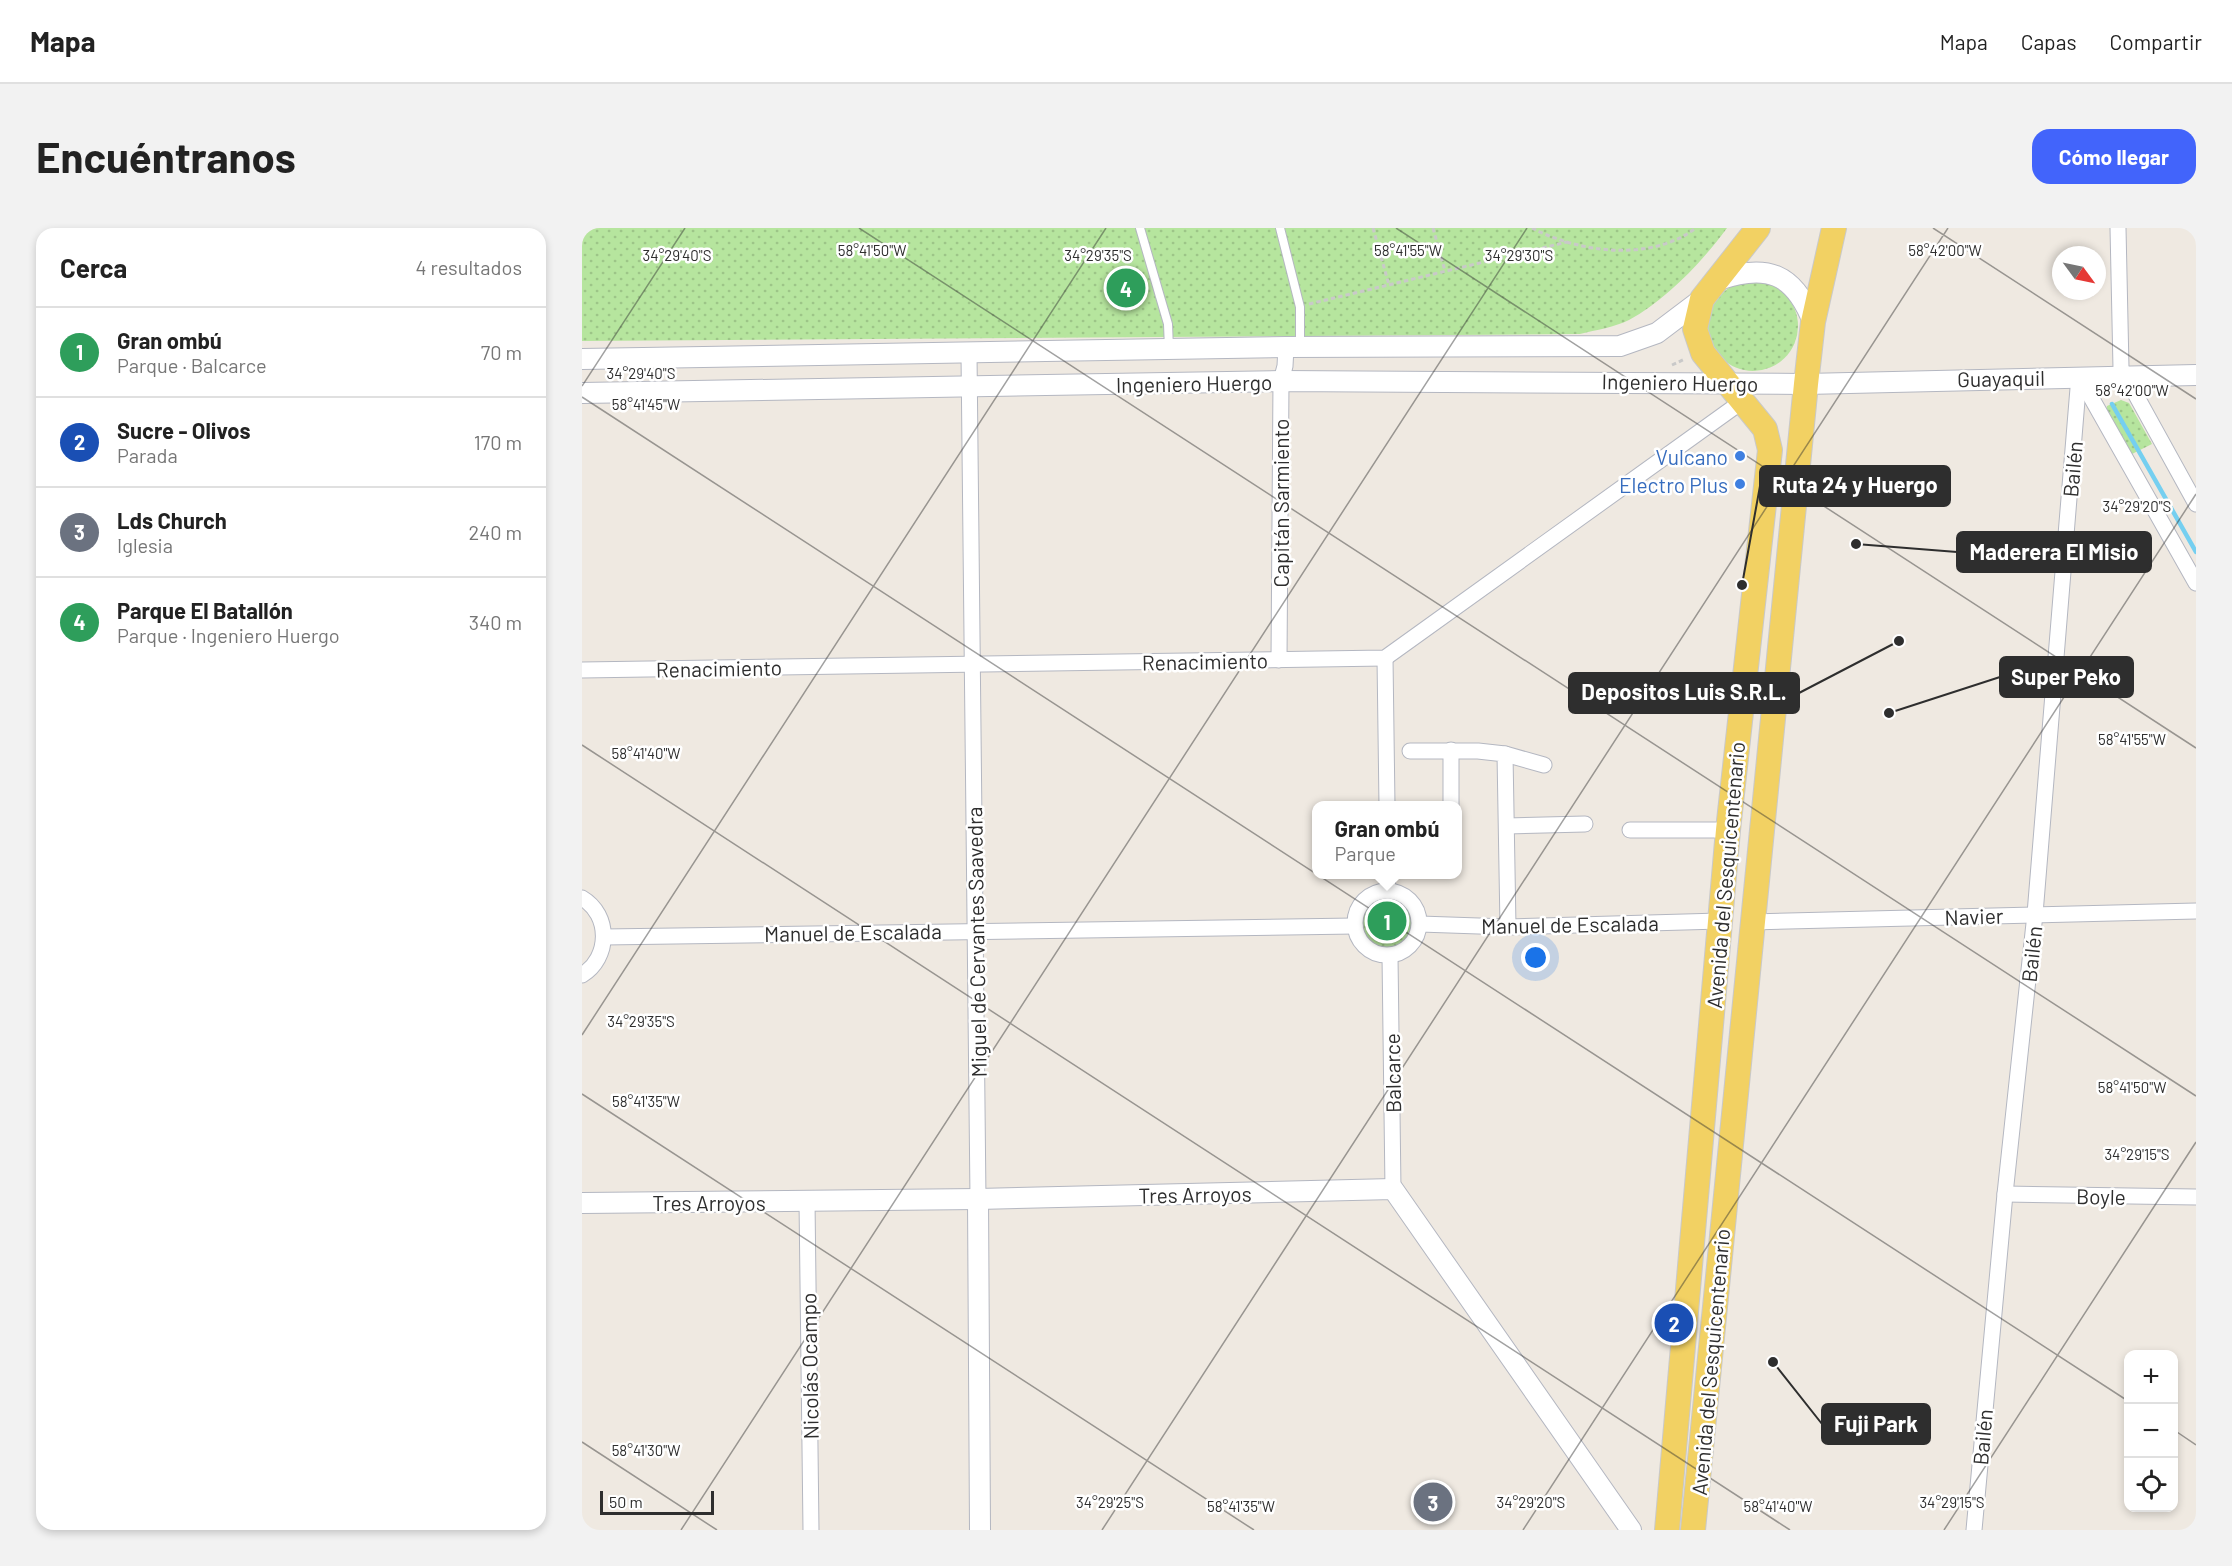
<!DOCTYPE html>
<html lang="es">
<head>
<meta charset="utf-8">
<style>
  body { margin:0; font-family:Barlow,sans-serif; background:#f2f2f2; color:#222 }
  .controls { position:absolute; right:18px; bottom:18px; display:grid; overflow:hidden; border-radius:12px; box-shadow:0 3px 9px #0003 }
  .controls button { width:54px; height:54px; display:grid; place-items:center; padding:0; border:0; border-bottom:2px solid #e0e0e0; background:#fff; color:#222; font:30px sans-serif }
  .compass { position:absolute; left:1470px; top:18px; width:54px; height:54px; border-radius:50%; background:#fff; box-shadow:0 3px 9px #0003; rotate:123deg }
  .scale { position:absolute; left:18px; bottom:15px; width:114px; box-sizing:border-box; padding-left:6px; border:3px solid #2e2e2e; border-top:0; font-size:16px; line-height:21px; white-space:nowrap; color:#2e2e2e; -webkit-text-stroke:4px #fff; paint-order:stroke }
  .you { position:absolute; left:954px; top:730px; width:21px; height:21px; margin:-15px; border:4px solid #fff; border-radius:50%; background:#1a73e8; box-shadow:0 0 0 9px #1a73e833 }
  .badge { display:grid; place-items:center; width:39px; height:39px; border-radius:50%; background:#4264fb; color:#fff; font-size:20px; font-weight:700 }
  .pin { position:absolute; translate:-50% -50%; border:3px solid #fff; box-shadow:0 2px 6px #0006 }
  .popup { position:absolute; left:730px; top:573px; width:150px; height:78px; box-sizing:border-box; display:grid; place-content:center; border-radius:12px; background:#fff; filter:drop-shadow(0 2px 4px #0005); font-size:20px; white-space:nowrap; color:#767676 }
  .popup b { font-size:22px; color:#222 }
  .popup::after { content:''; position:absolute; left:50%; top:100%; margin-left:-12px; border:12px solid transparent; border-top-color:#fff }
  .list { margin:0; padding:0; list-style:none }
  h2 { display:flex; justify-content:space-between; align-items:center; height:78px; margin:0; padding:0 24px; font-size:26px }
  h2 small { font-size:20px; font-weight:400; color:#767676 }
  .list li { display:grid; grid-template-columns:39px 1fr auto; gap:18px; align-items:center; box-sizing:border-box; height:90px; padding:0 24px; border-top:2px solid #e0e0e0 }
  .list b { display:block; font-size:22px; white-space:nowrap }
  .list p { margin:0; font-size:20px; white-space:nowrap; color:#767676 }
  .list em { font-size:20px; font-style:normal; color:#767676 }
  .icon { flex:none; width:33px; height:33px; fill:none; stroke:currentColor; stroke-width:2; stroke-linecap:round; stroke-linejoin:round }
  .map { position:relative; flex:none; width:1614px; height:1302px; overflow:hidden; border-radius:18px }
  header { display:flex; align-items:center; gap:36px; box-sizing:border-box; height:84px; padding:0 30px; background:#fff; border-bottom:2px solid #e0e0e0 }
  header strong { font-size:28px }
  nav { display:flex; gap:33px; margin-inline-start:auto; font-size:21px }
  .intro { display:flex; align-items:center; justify-content:space-between; box-sizing:border-box; height:144px; padding:0 36px }
  h1 { margin:0; font-size:42px }
  .button { padding:15px 27px; border-radius:18px; background:#4264fb; color:#fff; font-size:21px; font-weight:700 }
  main { display:flex; gap:36px; padding:0 36px }
  aside { flex:1; background:#fff; border-radius:18px; box-shadow:0 3px 9px #0003 }
  .map>svg:first-child { display:block }
  .green { fill:url(#green-dots) }
  .lines { fill:none; stroke-linecap:round; stroke-linejoin:round }
  .stream { stroke:#75cff0; stroke-width:4.5 }
  .service-casing { stroke:#b4b7c1; stroke-width:10 }
  .minor-casing { stroke:#b4b7c1; stroke-width:17 }
  .tertiary-casing { stroke:#b4b7c1; stroke-width:22 }
  .primary-casing { stroke:#c9c9c9; stroke-width:26 }
  .path { stroke:#c9c9c9; stroke-width:3; stroke-dasharray:4.5 3; stroke-linecap:butt }
  .service { stroke:#fff; stroke-width:8 }
  .minor { stroke:#fff; stroke-width:15 }
  .tertiary { stroke:#fff; stroke-width:20 }
  .primary { stroke:#f2d163; stroke-width:24 }
  .ticks { fill:none; stroke:#2e2e2e; stroke-width:1.5; stroke-opacity:0.45 }
  .shop-dot { fill:#3f7fe0; stroke:#fff; stroke-width:2 }
  .labels { text-anchor:middle; dominant-baseline:central; stroke-width:5; stroke-linejoin:round; paint-order:stroke }
  .street-label { font-size:21px; fill:#2e2e2e; stroke:#fff }
  .shop-label { font-size:21px; fill:#366cbe; stroke:#fff; text-anchor:end }
  .ticks-label { font-size:15px; text-anchor:middle; fill:#2e2e2e; stroke:#fff; stroke-width:5; stroke-linejoin:round; paint-order:stroke }
  .leader { fill:none; stroke:#2e2e2e; stroke-width:2 }
  .callout-dot { fill:#2e2e2e; stroke:#fff; stroke-width:2 }
  .callout { fill:#2e2e2e; stroke:#2e2e2e; stroke-width:2 }
  .callout-label { font-size:22px; text-anchor:middle; font-weight:bold; fill:#fff }
</style>
</head>
<body>
<header>
<strong>Mapa</strong>
<nav><a>Mapa</a><a>Capas</a><a>Compartir</a></nav>
</header>
<div class="intro"><h1>Encuéntranos</h1><a class="button">Cómo llegar</a></div>
<main>
<aside>
<h2>Cerca<small>4 resultados</small></h2>
<ul class="list">
<li><span class="badge" style="background:#2e9e5b">1</span><div><b>Gran ombú</b><p>Parque · Balcarce</p></div><em>70 m</em></li>
<li><span class="badge" style="background:#1a4fb4">2</span><div><b>Sucre - Olivos</b><p>Parada</p></div><em>170 m</em></li>
<li><span class="badge" style="background:#6b7280">3</span><div><b>Lds Church</b><p>Iglesia</p></div><em>240 m</em></li>
<li><span class="badge" style="background:#2e9e5b">4</span><div><b>Parque El Batallón</b><p>Parque · Ingeniero Huergo</p></div><em>340 m</em></li>
</ul>
</aside>
<div class="map">
<svg width="1614" height="1302" viewBox="0 0 1614 1302">
  <defs>
    <pattern id="green-dots" width="8" height="8" patternUnits="userSpaceOnUse" patternTransform="scale(1.5)"><rect width="8" height="8" fill="#b6e59e"/><path d="M2 2h.1M6 6h.1" fill="none" stroke="#9dc588" stroke-width="1.8" stroke-linecap="round"/></pattern>
  </defs>
  <rect width="100%" height="100%" fill="#efe9e1"/>
  <g class="green">
    <path d="M0,0h1145c-25,34 -61,72 -98,92 -14,7 -33,10 -49,14l-998,7z"/>
    <circle cx="1171" cy="98" r="45"/>
    <path d="M1539,172l8,3 23,41 -26,13 -21,-42 2,-9z"/>
    <circle cx="805" cy="696" r="28"/>
  </g>
  <g class="lines">
    <path class="stream" d="M1530,176l84,148"/>
    <defs>
      <g id="service">
        <path d="M558,0l28,96 1,25"/>
        <path d="M698,0l20,79v39"/>
      </g>
      <g id="minor">
        <path d="M1536,0l3,140 75,136"/>
        <path d="M387,126l9,845"/>
        <path d="M1497,148l117,207"/>
        <path d="M803,430l2,148"/>
        <path d="M697,432l2,-279 4,-15 1,-19"/>
        <path d="M0,442l803,-12 359,-258"/>
        <path d="M869,522v56"/>
        <path d="M828,523h68l27,3 3,173"/>
        <path d="M923,526l39,11"/>
        <path d="M925,598l78,-2"/>
        <path d="M1048,602h98"/>
        <path d="M805,646l1,17"/>
        <circle cx="805" cy="695" r="32"/>
        <path d="M0,670c29,17 28,60 0,77"/>
        <path d="M1169,694l445,-11"/>
        <path d="M838,696l88,3 212,-6"/>
        <path d="M22,709l751,-11"/>
        <path d="M808,728l3,233"/>
        <path d="M1423,966l191,3"/>
        <path d="M225,973l4,329"/>
        <path d="M1392,1302l31,-336 30,-280 44,-538"/>
      </g>
      <g id="tertiary">
        <path d="M1136,52c49,-17 76,-7 95,42"/>
        <path d="M0,131l704,-12 334,-1 37,-13 45,-34"/>
        <path d="M0,165l699,-12 525,3 390,-9"/>
        <path d="M396,971l2,331"/>
        <path d="M0,975l396,-4 415,-10 238,341"/>
      </g>
      <g id="primary">
        <path d="M1085,1302l61,-700 42,-380 -5,-21 -62,-76 -8,-24 7,-30 56,-71"/>
        <path d="M1111,1302l113,-1146 7,-62 21,-94"/>
      </g>
    </defs>
    <use href="#service" class="service-casing"/>
    <use href="#minor" class="minor-casing"/>
    <use href="#tertiary" class="tertiary-casing"/>
    <use href="#primary" class="primary-casing"/>
    <g class="path">
      <path d="M791,0l16,57"/>
      <path d="M851,0l12,43"/>
      <path d="M950,0c48,25 119,34 164,0"/>
      <path d="M727,76l258,-62"/>
      <path d="M1090,137l13,-6"/>
    </g>
    <use href="#service" class="service"/>
    <use href="#minor" class="minor"/>
    <use href="#tertiary" class="tertiary"/>
    <use href="#primary" class="primary"/>
  </g>
  <path class="ticks" d="M277,0l1337,868M814,0l800,520M1351,0l263,171M0,158l103,-158M0,169l1546,1004M0,517l1208,785M0,807l524,-807M0,866l672,436M1592,1202l22,15M0,1214l135,88M99,1302l846,-1302M520,1302l846,-1302M941,1302l673,-1036M1362,1302l252,-388"/>
  <g class="shop-dot">
    <circle cx="1158" cy="228" r="6"/>
    <circle cx="1158" cy="256" r="6"/>
  </g>
  <g class="labels">
    <g class="street-label">
      <text transform="translate(1419 150) rotate(-1)">Guayaquil</text>
      <text transform="translate(1098 154) rotate(1)">Ingeniero Huergo</text>
      <text transform="translate(612 155) rotate(-1)">Ingeniero Huergo</text>
      <text transform="translate(1490 241) rotate(-85)">Bailén</text>
      <text transform="translate(698 275) rotate(-90)">Capitán Sarmiento</text>
      <text transform="translate(623 433) rotate(-1)">Renacimiento</text>
      <text transform="translate(137 440) rotate(-1)">Renacimiento</text>
      <text transform="translate(1143 647) rotate(-85)">Avenida del Sesquicentenario</text>
      <text transform="translate(1392 688) rotate(-2)">Navier</text>
      <text transform="translate(988 696) rotate(-1)">Manuel de Escalada</text>
      <text transform="translate(271 704) rotate(-1)">Manuel de Escalada</text>
      <text transform="translate(394 714) rotate(-91)">Miguel de Cervantes Saavedra</text>
      <text transform="translate(1449 726) rotate(-84)">Bailén</text>
      <text transform="translate(810 845) rotate(-91)">Balcarce</text>
      <text transform="translate(613 966) rotate(-1)">Tres Arroyos</text>
      <text transform="translate(1519 968) rotate(1)">Boyle</text>
      <text x="127" y="974">Tres Arroyos</text>
      <text transform="translate(1128 1134) rotate(-85)">Avenida del Sesquicentenario</text>
      <text transform="translate(227 1138) rotate(-91)">Nicolás Ocampo</text>
      <text transform="translate(1400 1209) rotate(-85)">Bailén</text>
    </g>
    <g class="shop-label">
      <text x="1146" y="228">Vulcano</text>
      <text x="1146" y="256">Electro Plus</text>
    </g>
  </g>
  <g class="ticks-label">
    <text x="290" y="28">58°41'50"W</text>
    <text x="826" y="28">58°41'55"W</text>
    <text x="1363" y="28">58°42'00"W</text>
    <text x="95" y="33">34°29'40"S</text>
    <text x="516" y="33">34°29'35"S</text>
    <text x="937" y="33">34°29'30"S</text>
    <text x="59" y="151">34°29'40"S</text>
    <text x="1550" y="168">58°42'00"W</text>
    <text x="64" y="182">58°41'45"W</text>
    <text x="1555" y="284">34°29'20"S</text>
    <text x="1550" y="517">58°41'55"W</text>
    <text x="64" y="531">58°41'40"W</text>
    <text x="59" y="799">34°29'35"S</text>
    <text x="1550" y="865">58°41'50"W</text>
    <text x="64" y="879">58°41'35"W</text>
    <text x="1555" y="932">34°29'15"S</text>
    <text x="64" y="1228">58°41'30"W</text>
    <text x="528" y="1280">34°29'25"S</text>
    <text x="949" y="1280">34°29'20"S</text>
    <text x="1370" y="1280">34°29'15"S</text>
    <text x="659" y="1284">58°41'35"W</text>
    <text x="1196" y="1284">58°41'40"W</text>
  </g>
  <path class="leader" d="M1160 357L1178 258M1274 316L1375 324M1307 485L1418 449M1317 413L1217 465M1191 1134L1240 1196"/>
  <g class="callout-dot">
    <circle cx="1160" cy="357" r="6"/>
    <circle cx="1274" cy="316" r="6"/>
    <circle cx="1307" cy="485" r="6"/>
    <circle cx="1317" cy="413" r="6"/>
    <circle cx="1191" cy="1134" r="6"/>
  </g>
  <g class="callout">
    <rect x="1178" y="238" width="190" height="40" rx="6"/>
    <rect x="1375" y="304" width="194" height="40" rx="6"/>
    <rect x="1418" y="429" width="133" height="40" rx="6"/>
    <rect x="987" y="445" width="230" height="40" rx="6"/>
    <rect x="1240" y="1176" width="108" height="40" rx="6"/>
  </g>
  <g class="callout-label">
    <text x="1273" y="265">Ruta 24 y Huergo</text>
    <text x="1472" y="332">Maderera El Misio</text>
    <text x="1484" y="457">Super Peko</text>
    <text x="1102" y="472">Depositos Luis S.R.L.</text>
    <text x="1294" y="1204">Fuji Park</text>
  </g>
</svg>
<div class="controls">
<button>+</button>
<button>−</button>
<button><svg class="icon" aria-label="locate" viewBox="0 0 24 24"><circle cx="12" cy="12" r="6"/><path d="M12 2v4M12 18v4M2 12h4M18 12h4"/></svg></button>
</div>
<svg class="compass" viewBox="-18 -18 36 36"><path d="M0-13l5 13h-10z" fill="#e53935"/><path d="M0 13l5-13h-10z" fill="#767676"/></svg>
<div class="scale">50 m</div>
<div class="you"></div>
<div class="pin badge" style="left:805px;top:693px;background:#2e9e5b">1</div>
<div class="popup"><b>Gran ombú</b>Parque</div>
<div class="pin badge" style="left:1092px;top:1095px;background:#1a4fb4">2</div>
<div class="pin badge" style="left:851px;top:1274px;background:#6b7280">3</div>
<div class="pin badge" style="left:544px;top:60px;background:#2e9e5b">4</div>
</div>
</main>
</body>
</html>
